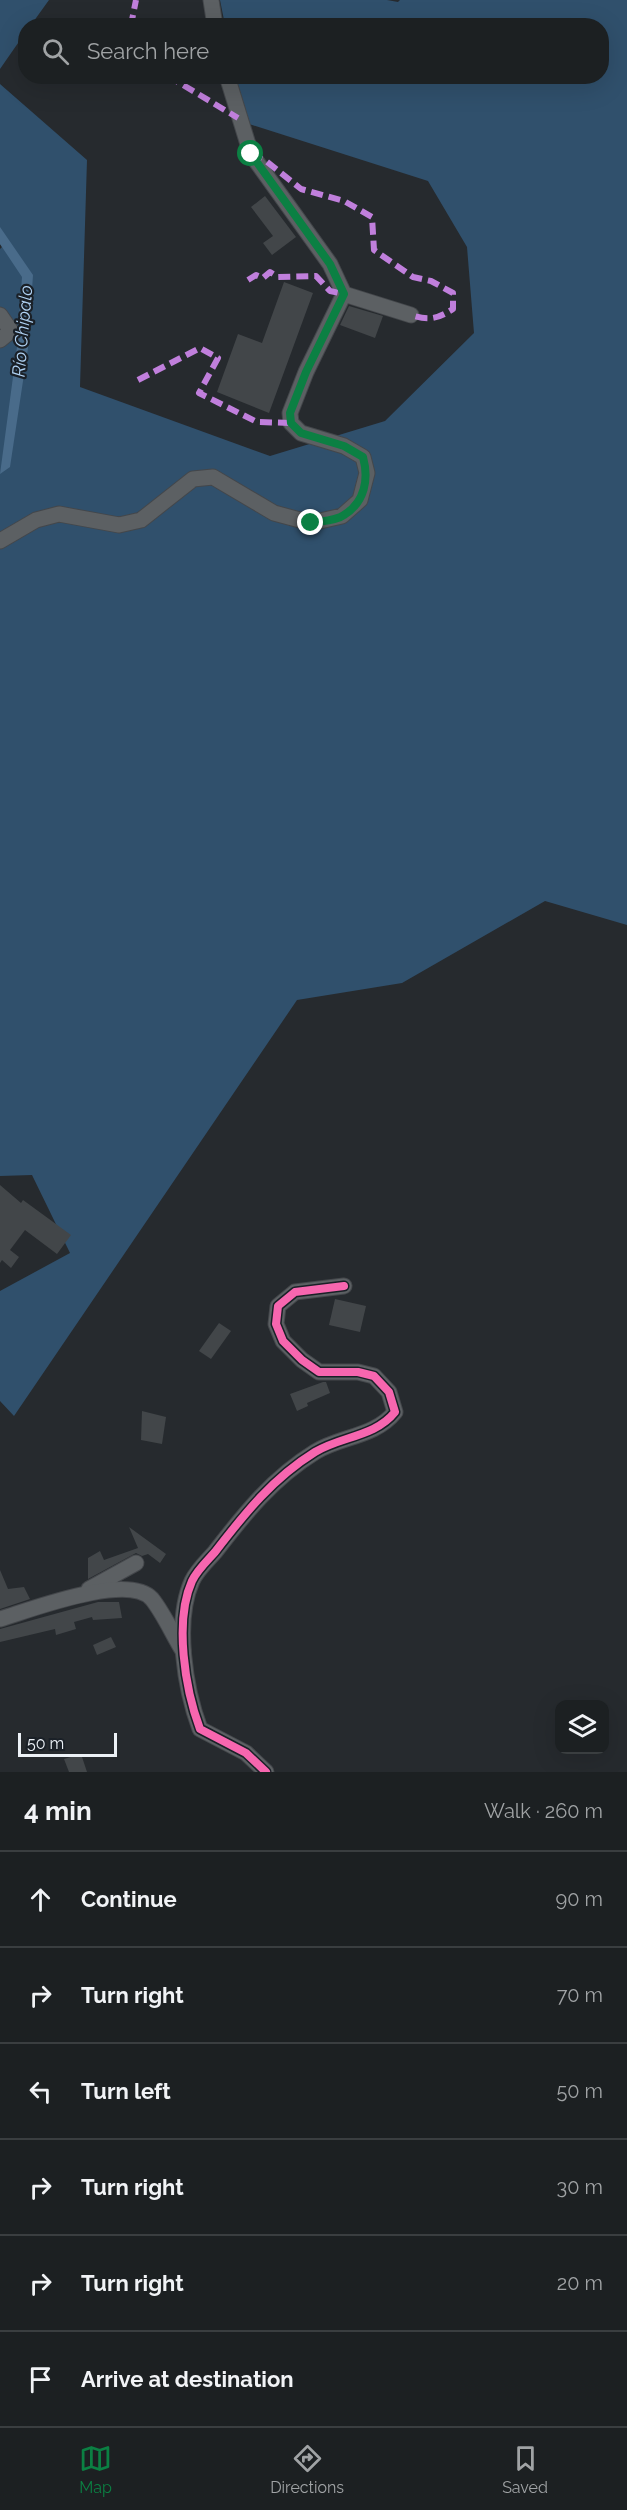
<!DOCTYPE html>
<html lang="en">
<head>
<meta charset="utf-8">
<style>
  body { margin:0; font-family:Raleway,sans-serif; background:#292d2f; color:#f1f3f6 }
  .controls { position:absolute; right:18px; bottom:18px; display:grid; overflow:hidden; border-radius:12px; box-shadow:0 6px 24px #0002 }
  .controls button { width:54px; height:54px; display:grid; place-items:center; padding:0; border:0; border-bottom:2px solid #3a3e40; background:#1c2022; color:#f1f3f6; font:30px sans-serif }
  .scale { position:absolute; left:18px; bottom:15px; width:99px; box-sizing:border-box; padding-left:6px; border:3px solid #ecf1f6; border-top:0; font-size:16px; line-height:21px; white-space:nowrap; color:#ecf1f6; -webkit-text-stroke:4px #1a2027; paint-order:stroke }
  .stop { position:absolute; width:18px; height:18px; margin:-14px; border:4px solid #0b8043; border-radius:50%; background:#fff }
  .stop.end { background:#0b8043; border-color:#fff; box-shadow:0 2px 6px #0008 }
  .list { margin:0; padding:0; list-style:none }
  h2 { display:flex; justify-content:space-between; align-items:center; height:78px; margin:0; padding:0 24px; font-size:26px }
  h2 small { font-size:20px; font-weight:400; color:#a0a3a5 }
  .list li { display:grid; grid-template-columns:39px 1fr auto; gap:18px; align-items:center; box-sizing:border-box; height:96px; padding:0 24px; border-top:2px solid #3a3e40 }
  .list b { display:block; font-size:22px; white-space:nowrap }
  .list em { font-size:20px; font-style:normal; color:#a0a3a5 }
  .icon { flex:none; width:33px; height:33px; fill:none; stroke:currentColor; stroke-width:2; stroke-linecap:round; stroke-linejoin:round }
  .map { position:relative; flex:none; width:627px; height:1772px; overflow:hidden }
  .search { position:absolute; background:#1c2022; box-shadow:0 6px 24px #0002; left:18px; right:18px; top:18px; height:66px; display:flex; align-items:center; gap:15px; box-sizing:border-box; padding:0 21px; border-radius:24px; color:#a0a3a5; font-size:22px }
  .sheet { height:654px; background:#1c2022 }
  nav { display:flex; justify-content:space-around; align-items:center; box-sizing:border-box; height:84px; border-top:2px solid #3a3e40; background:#1c2022; font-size:16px; color:#a0a3a5 }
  nav a { display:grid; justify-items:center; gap:3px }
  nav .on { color:#0b8043 }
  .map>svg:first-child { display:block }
  .forest { fill:#30506c }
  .water { fill:#496b8a }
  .building { fill:#424649 }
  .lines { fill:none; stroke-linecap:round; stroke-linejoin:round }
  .minor-casing { stroke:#44474b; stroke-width:17 }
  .minor { stroke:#5c6063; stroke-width:15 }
  .quiet { stroke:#c07fdc; stroke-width:6; stroke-dasharray:12 6; stroke-linecap:butt }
  .cycleway-casing { stroke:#1a2027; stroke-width:11 }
  .cycleway { stroke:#f766af; stroke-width:8 }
  .route { stroke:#0b8043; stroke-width:8 }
  .labels { text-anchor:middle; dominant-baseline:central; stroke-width:4.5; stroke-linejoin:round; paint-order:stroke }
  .water-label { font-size:18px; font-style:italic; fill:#b0d2f3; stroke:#1a2027 }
</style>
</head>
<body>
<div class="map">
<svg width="627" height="1772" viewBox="0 0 627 1772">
  <rect width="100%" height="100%" fill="#262a2e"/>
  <g class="forest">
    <path d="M0,0h49l-18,25 -5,1 -1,7 -25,36z"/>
    <path d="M220,0h167l11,2 2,-2h227v925l-82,-24 -143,82 -105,17 -283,416 -14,-15v-110l70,-38 -38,-78 -32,1v-927l2,-2 -2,-3v-160l87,76 -7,227 190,69 115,-35 89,-88 -7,-86 -39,-66 -182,-58 -10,-46 366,-1v-50l-377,-1z"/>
  </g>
  <path class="water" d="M0,227l33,48 -5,73 -18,119 -10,7 17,-127 5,-70 -22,-33z"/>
  <g class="building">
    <path d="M265,196l31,41 -24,18 -9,-12 10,-7 -22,-29z"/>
    <path d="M284,282l29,11 -44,120 -52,-21 21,-58 24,9z"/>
    <path d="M349,306l34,10 -8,22 -35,-13z"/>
    <path d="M0,1185l21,18 2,-3 48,35 -14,19 -32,-24 -15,20 9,7 -8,11 -9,-8 -2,3z"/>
    <path d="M335,1299l31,7 -6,26 -31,-7z"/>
    <path d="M219,1323l12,8 -20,28 -12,-8z"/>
    <path d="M323,1382h3l4,11 -23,10 1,3 -11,5 -7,-17z"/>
    <path d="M142,1411l24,6 -4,27 -21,-4z"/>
    <path d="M129,1527l37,27 -6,9 -12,-9 -6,2 -6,-3 -48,26v-21l12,-7 4,9 34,-12z"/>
    <path d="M0,1570l8,19 16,-2 6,12 -30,10z"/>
    <path d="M98,1602h21l3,16 -29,2 -1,-3 -18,5 2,7 -20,6 -1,-6 -55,13v-13z"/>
    <path d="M111,1637l5,10 -19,8 -4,-10z"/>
    <path d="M81,1754l6,18h-18l-5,-13z"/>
  </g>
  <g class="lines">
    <defs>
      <g id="minor">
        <path d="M211,0l4,26"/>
        <path d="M227,76l24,78 79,110 14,30"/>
        <path d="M0,315l11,16 -11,9"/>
        <path d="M0,541l36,-21 23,-6 60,11 22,-5 52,-41 20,-2 61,36 37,10 31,-7 18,-16 7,-27 -4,-16 -19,-11 -43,-13 -10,-10 -1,-10 16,-41 38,-78 67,21"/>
        <path d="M89,1589l47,-26"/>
        <path d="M0,1619c30,-9 128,-47 152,-20 12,15 21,36 31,52"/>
        <path d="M266,1772l-20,-19 -46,-24c-15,-40 -26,-108 -8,-148 5,-11 16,-21 23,-29 30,-39 58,-74 100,-100 26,-16 60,-15 80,-40l-6,-20 -15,-16 -16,-4h-39l-17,-12 -19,-19 -7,-17 2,-18 17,-14 49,-6"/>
      </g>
    </defs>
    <use href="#minor" class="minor-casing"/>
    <use href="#minor" class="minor"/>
    <g class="quiet">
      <path d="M135,26l-3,-6 4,-20"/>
      <path d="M168,76l70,42"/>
      <path d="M251,154l15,7 35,28 43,12 28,16 2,33 39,27 18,4 22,12v16c-16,10 -24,12 -42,6"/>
      <path d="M248,280l8,-5 7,3 7,-6 8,5 38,-1 14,15 14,3"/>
      <path d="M138,380l62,-32 18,10 -19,35 58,29 34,1"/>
    </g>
    <defs>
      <path id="cycleway" d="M266,1772l-20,-19 -46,-24c-15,-40 -26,-108 -8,-148 5,-11 16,-21 23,-29 30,-39 58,-74 100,-100 26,-16 60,-15 80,-40l-6,-20 -15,-16 -16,-4h-39l-17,-12 -19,-19 -7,-17 2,-18 17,-14 49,-6"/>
    </defs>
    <use href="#cycleway" class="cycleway-casing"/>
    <use href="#cycleway" class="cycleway"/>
  </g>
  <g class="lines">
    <path class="route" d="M251,154l79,110 14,30 -38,78 -16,41 1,10 10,10 43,13 19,11c6,22 2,45 -19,58 -8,6 -23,6 -33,8"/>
  </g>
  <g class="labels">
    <g class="water-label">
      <text transform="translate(22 331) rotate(-85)">Río Chipalo</text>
    </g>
  </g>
</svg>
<div class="controls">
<button><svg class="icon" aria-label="layers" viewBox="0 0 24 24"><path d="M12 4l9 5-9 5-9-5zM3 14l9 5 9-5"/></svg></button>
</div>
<div class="scale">50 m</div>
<div class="stop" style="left:251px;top:154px"></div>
<div class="stop end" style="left:311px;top:523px"></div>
<div class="search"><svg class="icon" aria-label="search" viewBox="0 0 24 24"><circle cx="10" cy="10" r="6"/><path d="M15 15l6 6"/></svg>Search here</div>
</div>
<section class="sheet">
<h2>4 min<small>Walk · 260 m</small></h2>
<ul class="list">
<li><svg class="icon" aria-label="ahead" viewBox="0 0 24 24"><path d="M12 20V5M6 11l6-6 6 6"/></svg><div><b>Continue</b></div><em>90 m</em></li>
<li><svg class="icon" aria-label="right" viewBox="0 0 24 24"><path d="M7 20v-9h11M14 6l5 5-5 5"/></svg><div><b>Turn right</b></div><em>70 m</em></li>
<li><svg class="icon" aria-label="left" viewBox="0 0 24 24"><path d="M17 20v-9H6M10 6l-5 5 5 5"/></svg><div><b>Turn left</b></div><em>50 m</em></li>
<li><svg class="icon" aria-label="right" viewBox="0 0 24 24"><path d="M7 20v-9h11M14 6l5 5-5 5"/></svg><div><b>Turn right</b></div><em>30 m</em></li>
<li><svg class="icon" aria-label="right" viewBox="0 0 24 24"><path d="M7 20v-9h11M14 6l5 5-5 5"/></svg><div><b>Turn right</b></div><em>20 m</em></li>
<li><svg class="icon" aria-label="arrive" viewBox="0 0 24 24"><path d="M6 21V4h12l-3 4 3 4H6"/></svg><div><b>Arrive at destination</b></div></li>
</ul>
</section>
<nav>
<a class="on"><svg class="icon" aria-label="map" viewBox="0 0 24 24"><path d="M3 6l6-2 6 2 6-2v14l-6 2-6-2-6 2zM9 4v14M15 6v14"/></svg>Map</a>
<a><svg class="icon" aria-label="directions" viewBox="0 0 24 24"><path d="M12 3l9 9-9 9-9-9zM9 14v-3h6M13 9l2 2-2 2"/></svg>Directions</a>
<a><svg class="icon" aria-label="saved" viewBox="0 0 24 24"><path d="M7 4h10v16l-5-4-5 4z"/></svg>Saved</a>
</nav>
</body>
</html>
